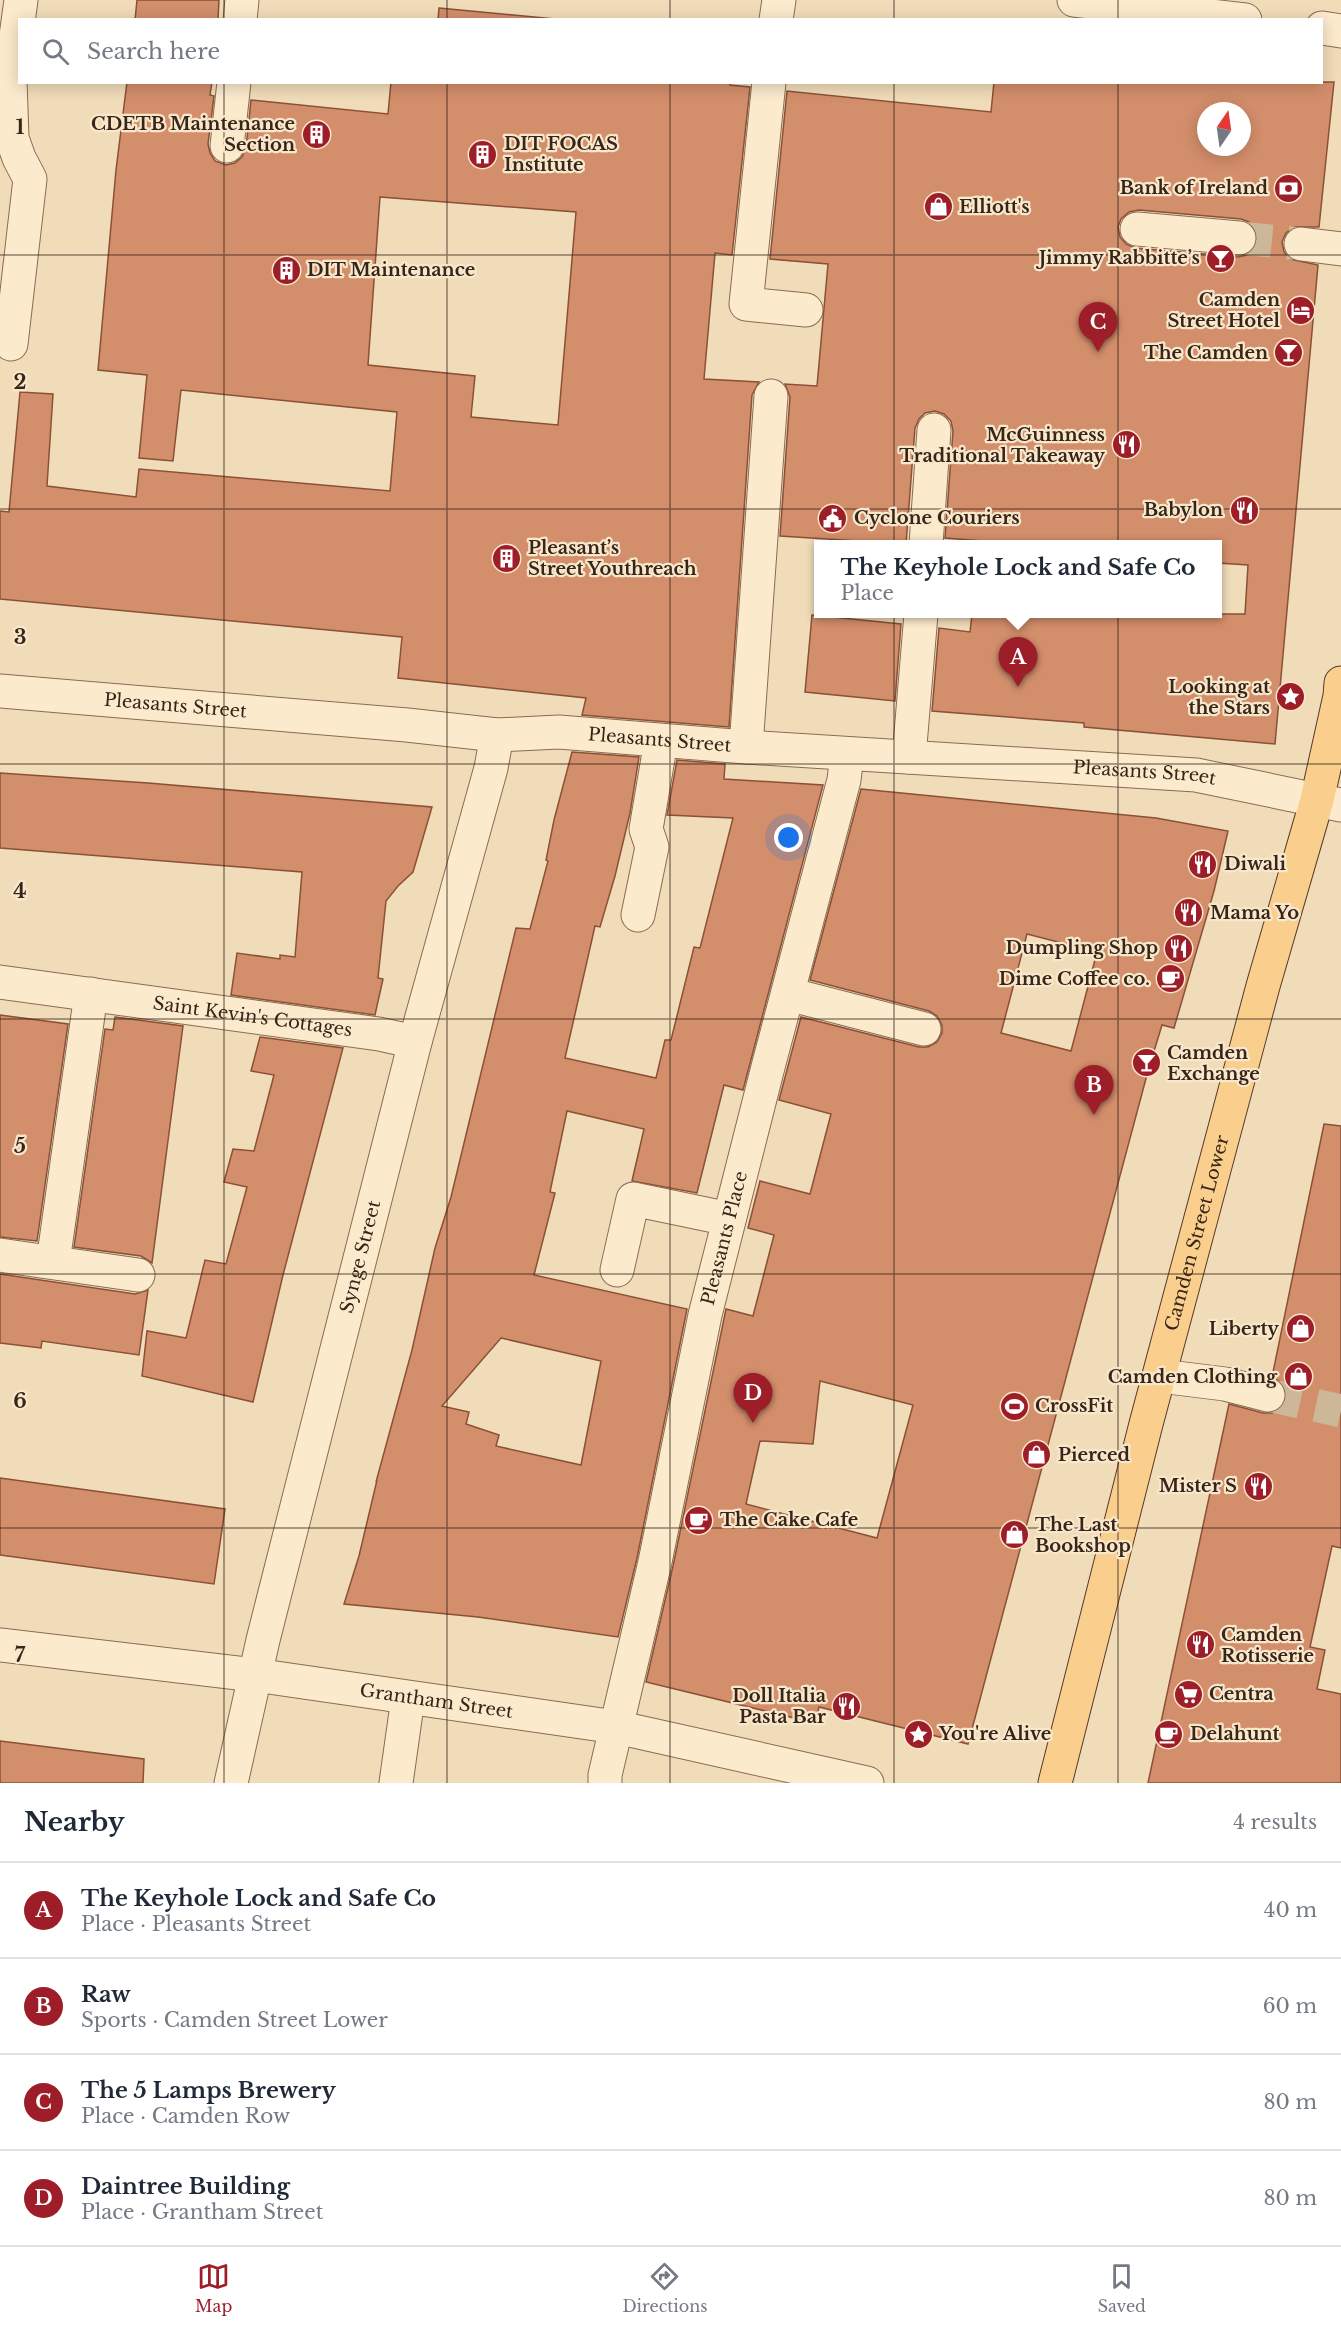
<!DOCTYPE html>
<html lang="en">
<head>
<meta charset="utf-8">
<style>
  body { margin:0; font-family:"Libre Baskerville",serif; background:#f2f2f3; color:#1f2937 }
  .compass { position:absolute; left:1197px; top:102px; width:54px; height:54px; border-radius:50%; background:#fff; box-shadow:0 3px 15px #0003; rotate:13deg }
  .you { position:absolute; left:789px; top:838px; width:21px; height:21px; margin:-15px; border:4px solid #fff; border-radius:50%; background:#1a73e8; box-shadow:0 0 0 9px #1a73e833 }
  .badge { display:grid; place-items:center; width:39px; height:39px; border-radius:50%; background:#9d1e29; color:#fff; font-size:20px; font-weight:700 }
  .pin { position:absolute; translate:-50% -50px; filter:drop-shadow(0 2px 3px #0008) }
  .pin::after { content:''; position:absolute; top:32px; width:21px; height:18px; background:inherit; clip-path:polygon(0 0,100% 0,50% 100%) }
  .popup { position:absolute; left:814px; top:540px; width:408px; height:78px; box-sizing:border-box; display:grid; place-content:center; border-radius:0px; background:#fff; filter:drop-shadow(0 2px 4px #0005); font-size:20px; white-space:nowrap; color:#747a83 }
  .popup b { font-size:22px; color:#1f2937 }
  .popup::after { content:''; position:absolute; left:50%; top:100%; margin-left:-12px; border:12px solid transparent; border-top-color:#fff }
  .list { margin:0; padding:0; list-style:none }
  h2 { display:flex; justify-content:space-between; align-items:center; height:78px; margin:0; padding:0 24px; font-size:26px }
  h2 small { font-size:20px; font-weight:400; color:#747a83 }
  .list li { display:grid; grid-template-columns:39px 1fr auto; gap:18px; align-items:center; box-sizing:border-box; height:96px; padding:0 24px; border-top:2px solid #e0e1e3 }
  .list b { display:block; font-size:22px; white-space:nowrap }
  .list p { margin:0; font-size:20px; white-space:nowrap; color:#747a83 }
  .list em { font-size:20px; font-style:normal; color:#747a83 }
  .icon { flex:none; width:33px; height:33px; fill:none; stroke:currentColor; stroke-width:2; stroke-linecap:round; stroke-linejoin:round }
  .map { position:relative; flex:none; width:1341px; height:1783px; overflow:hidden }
  .search { position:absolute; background:#fff; box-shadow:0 3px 15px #0003; left:18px; right:18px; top:18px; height:66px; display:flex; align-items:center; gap:15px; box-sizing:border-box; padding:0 21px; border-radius:0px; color:#747a83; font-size:22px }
  .sheet { height:462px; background:#fff }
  nav { display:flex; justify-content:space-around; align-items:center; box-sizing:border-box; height:84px; border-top:2px solid #e0e1e3; background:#fff; font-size:16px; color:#747a83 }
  nav a { display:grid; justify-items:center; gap:3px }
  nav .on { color:#9d1e29 }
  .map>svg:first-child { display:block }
  .building { fill:#d38e6b; stroke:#8a5136; stroke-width:1.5; fill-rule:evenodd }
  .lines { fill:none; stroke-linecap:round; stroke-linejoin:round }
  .minor-tunnel { stroke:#ccb799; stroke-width:33; stroke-dasharray:33 16; stroke-linecap:butt }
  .minor-casing { stroke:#896b53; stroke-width:35 }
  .major-casing { stroke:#563928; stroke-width:35 }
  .minor { stroke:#fceacd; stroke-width:33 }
  .major { stroke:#face8c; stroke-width:33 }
  .grid { fill:none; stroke:#372519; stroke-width:1.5; stroke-opacity:0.55 }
  .labels { text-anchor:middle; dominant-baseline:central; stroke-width:4.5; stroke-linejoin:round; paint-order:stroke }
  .poi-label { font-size:18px; font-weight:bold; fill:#372519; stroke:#f8e7ca; text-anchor:start }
  .street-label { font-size:18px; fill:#372519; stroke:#f8e7ca }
  .grid-label { font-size:20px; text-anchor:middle; font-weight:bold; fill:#372519; stroke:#f8e7ca; stroke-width:4.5; stroke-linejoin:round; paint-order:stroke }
</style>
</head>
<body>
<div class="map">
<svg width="1341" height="1783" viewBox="0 0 1341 1783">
  <rect width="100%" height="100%" fill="#f1dcb9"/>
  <g class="building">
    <path d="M137,0h82l-1,20h-83z"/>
    <path d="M439,8l127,12h-128z"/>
    <path d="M127,82h85l-2,13 4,1 -6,48 2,9 5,8 11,4 9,-2 7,-6 4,-9 5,-48 137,14 3,-32h340l-1,3 20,2 -18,168 -17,-2 -11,126 55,3 -7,13 -23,332 -147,-12 4,-17 -188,-20 4,-41 -402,-38v-88l9,1 11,-120 33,2 -6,92 89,11 3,-28 251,22 7,-79 -216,-22 -8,71 -34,-3 8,-83 -49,-5 18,-200zM380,197l196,15 -18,213 -87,-8 4,-41 -107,-11z"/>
    <path d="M994,82h340l-15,145h-25l-8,6 -4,9 2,10 6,7 28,6 -43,479 -191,-17v-4l-152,-12 7,-83 31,4 2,-18h273l3,-49 -30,-2v-19h-198l-75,-6 8,-107 -2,-10 -7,-7 -9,-3 -10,2 -6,6 -4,9 -9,116 -126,-8 10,-139 -5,-13 32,2 11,-122 -58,-5 17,-168 204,21zM1206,111h36v36h-36zM1139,210l102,9 8,3 7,8 2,10 -3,8 -8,7 -9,2 -103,-9 -9,-4 -6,-7 -2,-10 3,-8 8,-7z"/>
    <path d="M812,615l89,9 -6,77 -90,-9z"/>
    <path d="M572,752l67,5 -9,56 -15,63 -15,51 -5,-1 -30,132 91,20 9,-38h6l23,-93 6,1 33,-130 -66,-3 10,-55 48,4 -1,15 99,6 -80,305 -19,-5 -27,108 -65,-12 12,-52 -77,-18 -17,81 5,1 -21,82 153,34 -50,249 -19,79 -140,-20 -134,-13 15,-48 18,-76 -1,2 36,-132 23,-102 16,-51 65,-269 14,1 18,-68 -2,-1 8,-40zM501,1338l100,23 -20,104 -85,-19 3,-11 -33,-11 3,-12 -27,-6z"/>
    <path d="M0,773l148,10 284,24 -19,65 -15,14 -12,15 -8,77 5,1 -8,36 -144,-20 6,-42 43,6v-4l15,2 7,-85 -302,-24z"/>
    <path d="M861,789l295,29 72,13 -14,60 -40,137 -12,-3 -14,46 -180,673 -149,-37 -4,16 -169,-41 27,-116 53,-257 27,7 21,-81 -26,-7 12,-47 50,13 21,-80 -52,-14 22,-83 118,30h9l9,-5 5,-9v-8l-5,-9 -8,-5 -119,-31zM1027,934l70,18 -26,99 -70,-18zM820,1381l93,24 -36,133 -131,-34 14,-63 53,3z"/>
    <path d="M0,1015l68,9 -31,217 -37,-4z"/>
    <path d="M115,1017l68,9 -31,237 -11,-7 -67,-9 31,-218 8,1z"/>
    <path d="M260,1037l83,11 -60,227 -30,127 -111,-26 5,-45 39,7 19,-78 21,4 21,-77 -23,-5 9,-33 21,2 20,-76 -23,-4z"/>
    <path d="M1324,1124l17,2v422l-9,-2 -22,101 15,3 -8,39 24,5v89h-193l81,-379 34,9h9l9,-5 5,-8v-9l-5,-9 -9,-5z"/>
    <path d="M0,1274l135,20 13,-4 -9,65 -97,-14 -1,7 -41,-5z"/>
    <path d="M0,1478l225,31 -11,75 -214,-29z"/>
    <path d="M0,1741l144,18 -1,24h-143z"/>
  </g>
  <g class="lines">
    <g class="minor-tunnel">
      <path d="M1239,238l62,6"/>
      <path d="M1268,1395l73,16"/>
    </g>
    <defs>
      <g id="minor">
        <path d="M1074,0l171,20"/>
        <path d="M240,20l2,-20"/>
        <path d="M776,20l3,-20"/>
        <path d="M1322,28l19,3"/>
        <path d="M769,82l-23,222 60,6"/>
        <path d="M227,146l7,-64"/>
        <path d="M1137,229l102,9"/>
        <path d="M1301,244l40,5"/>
        <path d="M11,344l19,-165 -11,-21 -7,-20 -2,-58 11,-80"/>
        <path d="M926,544l8,-114"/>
        <path id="s1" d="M0,691l407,34 90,10 62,-3 187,15 450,28 145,30"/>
        <path d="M746,747l25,-351"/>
        <path d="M909,757l12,-143"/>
        <path d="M638,915l14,-68 -6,-18 15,-88"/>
        <path id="s2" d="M0,982l379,52 36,8"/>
        <path d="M788,994l136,35"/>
        <path d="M0,1255l138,20"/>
        <path d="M53,1262l38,-268"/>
        <path d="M617,1270l16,-71 96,20"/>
        <path d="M1160,1376l65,8 43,11"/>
        <path id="s3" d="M0,1645l255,30 361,52 251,56"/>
        <path id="s4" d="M231,1783l32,-143 152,-598 76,-274 6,-33"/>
        <path d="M396,1783l12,-85"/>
        <path id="s5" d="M605,1783v-8l50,-213 50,-247 63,-248 76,-287 3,-26"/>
      </g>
      <g id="major">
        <path id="s6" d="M1055,1783l91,-359 117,-438 54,-186 23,-104 1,-13"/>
      </g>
    </defs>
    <use href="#minor" class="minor-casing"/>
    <use href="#major" class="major-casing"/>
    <use href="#minor" class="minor"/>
    <use href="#major" class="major"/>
  </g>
  <path class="grid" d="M224,0v20M447,0v20M670,0v20M894,0v20M1118,0v20M224,82v1701M447,82v1701M670,82v1701M894,82v1701M1118,82v1701M0,255h1341M0,509h1341M0,764h1341M0,1019h1341M0,1274h1341M0,1528h1341"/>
  <defs>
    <symbol id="building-disc" viewBox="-11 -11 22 22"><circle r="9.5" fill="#9d1e29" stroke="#f8e7ca"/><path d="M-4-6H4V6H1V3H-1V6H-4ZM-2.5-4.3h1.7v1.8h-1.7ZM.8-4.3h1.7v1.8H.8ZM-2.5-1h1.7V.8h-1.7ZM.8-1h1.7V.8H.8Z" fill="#fff"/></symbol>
    <symbol id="bank-disc" viewBox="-11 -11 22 22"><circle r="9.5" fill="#9d1e29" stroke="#f8e7ca"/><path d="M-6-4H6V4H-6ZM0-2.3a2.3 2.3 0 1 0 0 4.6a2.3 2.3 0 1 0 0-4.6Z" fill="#fff"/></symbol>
    <symbol id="shop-disc" viewBox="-11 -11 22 22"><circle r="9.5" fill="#9d1e29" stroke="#f8e7ca"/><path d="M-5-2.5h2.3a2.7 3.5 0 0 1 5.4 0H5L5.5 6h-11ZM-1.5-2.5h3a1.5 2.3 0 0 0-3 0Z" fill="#fff"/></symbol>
    <symbol id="bar-disc" viewBox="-11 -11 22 22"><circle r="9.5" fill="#9d1e29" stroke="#f8e7ca"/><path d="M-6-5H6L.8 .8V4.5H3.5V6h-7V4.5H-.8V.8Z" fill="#fff"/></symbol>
    <symbol id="hotel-disc" viewBox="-11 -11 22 22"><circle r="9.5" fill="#9d1e29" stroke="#f8e7ca"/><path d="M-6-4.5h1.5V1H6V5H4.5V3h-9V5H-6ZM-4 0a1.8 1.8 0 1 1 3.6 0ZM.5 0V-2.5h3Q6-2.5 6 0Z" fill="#fff"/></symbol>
    <symbol id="restaurant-disc" viewBox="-11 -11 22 22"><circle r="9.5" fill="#9d1e29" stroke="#f8e7ca"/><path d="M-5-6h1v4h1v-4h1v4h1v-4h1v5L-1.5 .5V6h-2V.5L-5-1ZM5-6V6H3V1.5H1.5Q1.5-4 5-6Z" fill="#fff"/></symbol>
    <symbol id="civic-disc" viewBox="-11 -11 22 22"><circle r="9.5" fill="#9d1e29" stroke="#f8e7ca"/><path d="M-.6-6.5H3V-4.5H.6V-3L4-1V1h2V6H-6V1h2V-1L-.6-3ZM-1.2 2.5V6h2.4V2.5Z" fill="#fff"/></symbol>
    <symbol id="sight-disc" viewBox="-11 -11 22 22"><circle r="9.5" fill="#9d1e29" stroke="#f8e7ca"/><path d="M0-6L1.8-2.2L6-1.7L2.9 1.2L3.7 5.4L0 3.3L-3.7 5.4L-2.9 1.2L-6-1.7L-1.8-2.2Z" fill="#fff"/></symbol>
    <symbol id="cafe-disc" viewBox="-11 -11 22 22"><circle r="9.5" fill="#9d1e29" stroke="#f8e7ca"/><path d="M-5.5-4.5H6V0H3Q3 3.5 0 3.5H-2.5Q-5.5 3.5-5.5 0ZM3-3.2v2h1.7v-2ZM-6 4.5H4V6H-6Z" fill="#fff"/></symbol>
    <symbol id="stadium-disc" viewBox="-11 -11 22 22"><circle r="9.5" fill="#9d1e29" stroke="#f8e7ca"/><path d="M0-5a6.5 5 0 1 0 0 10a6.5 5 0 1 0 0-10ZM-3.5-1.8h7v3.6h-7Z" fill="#fff"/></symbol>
    <symbol id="supermarket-disc" viewBox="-11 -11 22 22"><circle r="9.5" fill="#9d1e29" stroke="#f8e7ca"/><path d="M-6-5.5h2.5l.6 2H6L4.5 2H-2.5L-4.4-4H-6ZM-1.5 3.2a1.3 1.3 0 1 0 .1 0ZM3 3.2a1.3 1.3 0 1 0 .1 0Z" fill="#fff"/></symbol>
  </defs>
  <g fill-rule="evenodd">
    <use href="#building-disc" x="300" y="118" width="33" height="33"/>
    <use href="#building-disc" x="466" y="138" width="33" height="33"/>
    <use href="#bank-disc" x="1272" y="172" width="33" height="33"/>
    <use href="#shop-disc" x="922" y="190" width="33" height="33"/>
    <use href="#bar-disc" x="1204" y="242" width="33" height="33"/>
    <use href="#building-disc" x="270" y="254" width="33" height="33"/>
    <use href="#hotel-disc" x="1284" y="294" width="33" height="33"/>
    <use href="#bar-disc" x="1272" y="336" width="33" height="33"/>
    <use href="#restaurant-disc" x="1110" y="428" width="33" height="33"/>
    <use href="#restaurant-disc" x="1228" y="494" width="33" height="33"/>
    <use href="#civic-disc" x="816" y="502" width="33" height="33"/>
    <use href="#building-disc" x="490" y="542" width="33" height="33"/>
    <use href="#sight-disc" x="1274" y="680" width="33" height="33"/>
    <use href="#restaurant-disc" x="1186" y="848" width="33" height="33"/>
    <use href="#restaurant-disc" x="1172" y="896" width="33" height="33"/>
    <use href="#restaurant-disc" x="1162" y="932" width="33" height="33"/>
    <use href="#cafe-disc" x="1154" y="962" width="33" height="33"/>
    <use href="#bar-disc" x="1130" y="1046" width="33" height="33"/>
    <use href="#shop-disc" x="1284" y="1312" width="33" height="33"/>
    <use href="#shop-disc" x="1282" y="1360" width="33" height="33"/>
    <use href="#stadium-disc" x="998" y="1390" width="33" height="33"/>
    <use href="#shop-disc" x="1020" y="1438" width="33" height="33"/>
    <use href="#restaurant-disc" x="1242" y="1470" width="33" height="33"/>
    <use href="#cafe-disc" x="682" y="1504" width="33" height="33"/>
    <use href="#shop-disc" x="998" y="1518" width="33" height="33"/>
    <use href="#restaurant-disc" x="1184" y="1628" width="33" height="33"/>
    <use href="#supermarket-disc" x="1172" y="1678" width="33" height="33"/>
    <use href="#restaurant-disc" x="830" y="1690" width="33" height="33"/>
    <use href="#sight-disc" x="902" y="1718" width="33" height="33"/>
    <use href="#cafe-disc" x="1152" y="1718" width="33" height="33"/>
  </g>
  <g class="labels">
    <g class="poi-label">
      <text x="295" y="124" text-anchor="end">CDETB Maintenance<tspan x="295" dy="21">Section</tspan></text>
      <text x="504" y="144">DIT FOCAS<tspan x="504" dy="21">Institute</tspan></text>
      <text x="1268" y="188" text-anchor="end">Bank of Ireland</text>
      <text x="959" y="207">Elliott's</text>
      <text x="1200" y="258" text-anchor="end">Jimmy Rabbitte’s</text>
      <text x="307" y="270">DIT Maintenance</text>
      <text x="1280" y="300" text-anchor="end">Camden<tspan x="1280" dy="21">Street Hotel</tspan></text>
      <text x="1268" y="353" text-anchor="end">The Camden</text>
      <text x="1105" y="435" text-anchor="end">McGuinness<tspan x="1105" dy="21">Traditional Takeaway</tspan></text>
      <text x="1223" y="510" text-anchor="end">Babylon</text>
      <text x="854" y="518">Cyclone Couriers</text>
      <text x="528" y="548">Pleasant’s<tspan x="528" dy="21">Street Youthreach</tspan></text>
      <text x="1270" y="687" text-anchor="end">Looking at<tspan x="1270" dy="21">the Stars</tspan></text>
      <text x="1224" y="864">Diwali</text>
      <text x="1210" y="913">Mama Yo</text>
      <text x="1158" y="948" text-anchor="end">Dumpling Shop</text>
      <text x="1150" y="979" text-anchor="end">Dime Coffee co.</text>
      <text x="1167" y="1053">Camden<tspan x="1167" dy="21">Exchange</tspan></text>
      <text x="1279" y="1329" text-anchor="end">Liberty</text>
      <text x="1277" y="1377" text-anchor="end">Camden Clothing</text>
      <text x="1035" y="1406">CrossFit</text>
      <text x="1058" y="1455">Pierced</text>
      <text x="1237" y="1486" text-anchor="end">Mister S</text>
      <text x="720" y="1520">The Cake Cafe</text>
      <text x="1035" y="1525">The Last<tspan x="1035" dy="21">Bookshop</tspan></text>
      <text x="1221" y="1635">Camden<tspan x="1221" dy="21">Rotisserie</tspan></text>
      <text x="1209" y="1694">Centra</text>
      <text x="826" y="1696" text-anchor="end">Doll Italia<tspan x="826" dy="21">Pasta Bar</tspan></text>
      <text x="939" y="1734">You're Alive</text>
      <text x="1190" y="1734">Delahunt</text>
    </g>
    <g class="street-label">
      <text stroke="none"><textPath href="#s1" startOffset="176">Pleasants Street</textPath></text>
      <text stroke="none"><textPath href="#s1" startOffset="662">Pleasants Street</textPath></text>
      <text stroke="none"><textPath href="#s1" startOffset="1148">Pleasants Street</textPath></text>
      <text stroke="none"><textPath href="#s2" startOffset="255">Saint Kevin's Cottages</textPath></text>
      <text stroke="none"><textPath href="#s6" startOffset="568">Camden Street Lower</textPath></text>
      <text stroke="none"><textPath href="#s5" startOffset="558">Pleasants Place</textPath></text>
      <text stroke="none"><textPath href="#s4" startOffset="542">Synge Street</textPath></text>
      <text stroke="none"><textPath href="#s3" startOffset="440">Grantham Street</textPath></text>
    </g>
  </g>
  <g class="grid-label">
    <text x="20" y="134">1</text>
    <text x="20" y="389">2</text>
    <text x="20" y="644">3</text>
    <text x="20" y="898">4</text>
    <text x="20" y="1153">5</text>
    <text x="20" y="1408">6</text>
    <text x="20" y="1662">7</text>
  </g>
</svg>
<svg class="compass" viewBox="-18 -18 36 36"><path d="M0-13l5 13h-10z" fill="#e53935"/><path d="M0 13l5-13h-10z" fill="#747a83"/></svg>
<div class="you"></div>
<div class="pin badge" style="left:1018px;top:687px">A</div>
<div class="popup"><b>The Keyhole Lock and Safe Co</b>Place</div>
<div class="pin badge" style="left:1094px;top:1115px">B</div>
<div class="pin badge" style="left:1098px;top:352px">C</div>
<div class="pin badge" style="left:753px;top:1423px">D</div>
<div class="search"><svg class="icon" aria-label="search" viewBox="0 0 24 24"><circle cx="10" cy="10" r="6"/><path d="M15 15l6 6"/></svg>Search here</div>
</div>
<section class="sheet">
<h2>Nearby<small>4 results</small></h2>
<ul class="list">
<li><span class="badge">A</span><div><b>The Keyhole Lock and Safe Co</b><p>Place · Pleasants Street</p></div><em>40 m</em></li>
<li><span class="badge">B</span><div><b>Raw</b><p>Sports · Camden Street Lower</p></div><em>60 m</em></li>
<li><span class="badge">C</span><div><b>The 5 Lamps Brewery</b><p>Place · Camden Row</p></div><em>80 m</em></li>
<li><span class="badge">D</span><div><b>Daintree Building</b><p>Place · Grantham Street</p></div><em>80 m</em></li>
</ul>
</section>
<nav>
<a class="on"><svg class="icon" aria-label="map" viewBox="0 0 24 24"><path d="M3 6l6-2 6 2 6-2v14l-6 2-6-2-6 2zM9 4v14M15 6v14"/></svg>Map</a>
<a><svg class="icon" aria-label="directions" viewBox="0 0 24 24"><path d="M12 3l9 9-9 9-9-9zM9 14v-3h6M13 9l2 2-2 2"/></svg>Directions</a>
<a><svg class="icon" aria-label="saved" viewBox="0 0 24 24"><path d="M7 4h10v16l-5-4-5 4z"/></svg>Saved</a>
</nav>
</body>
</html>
